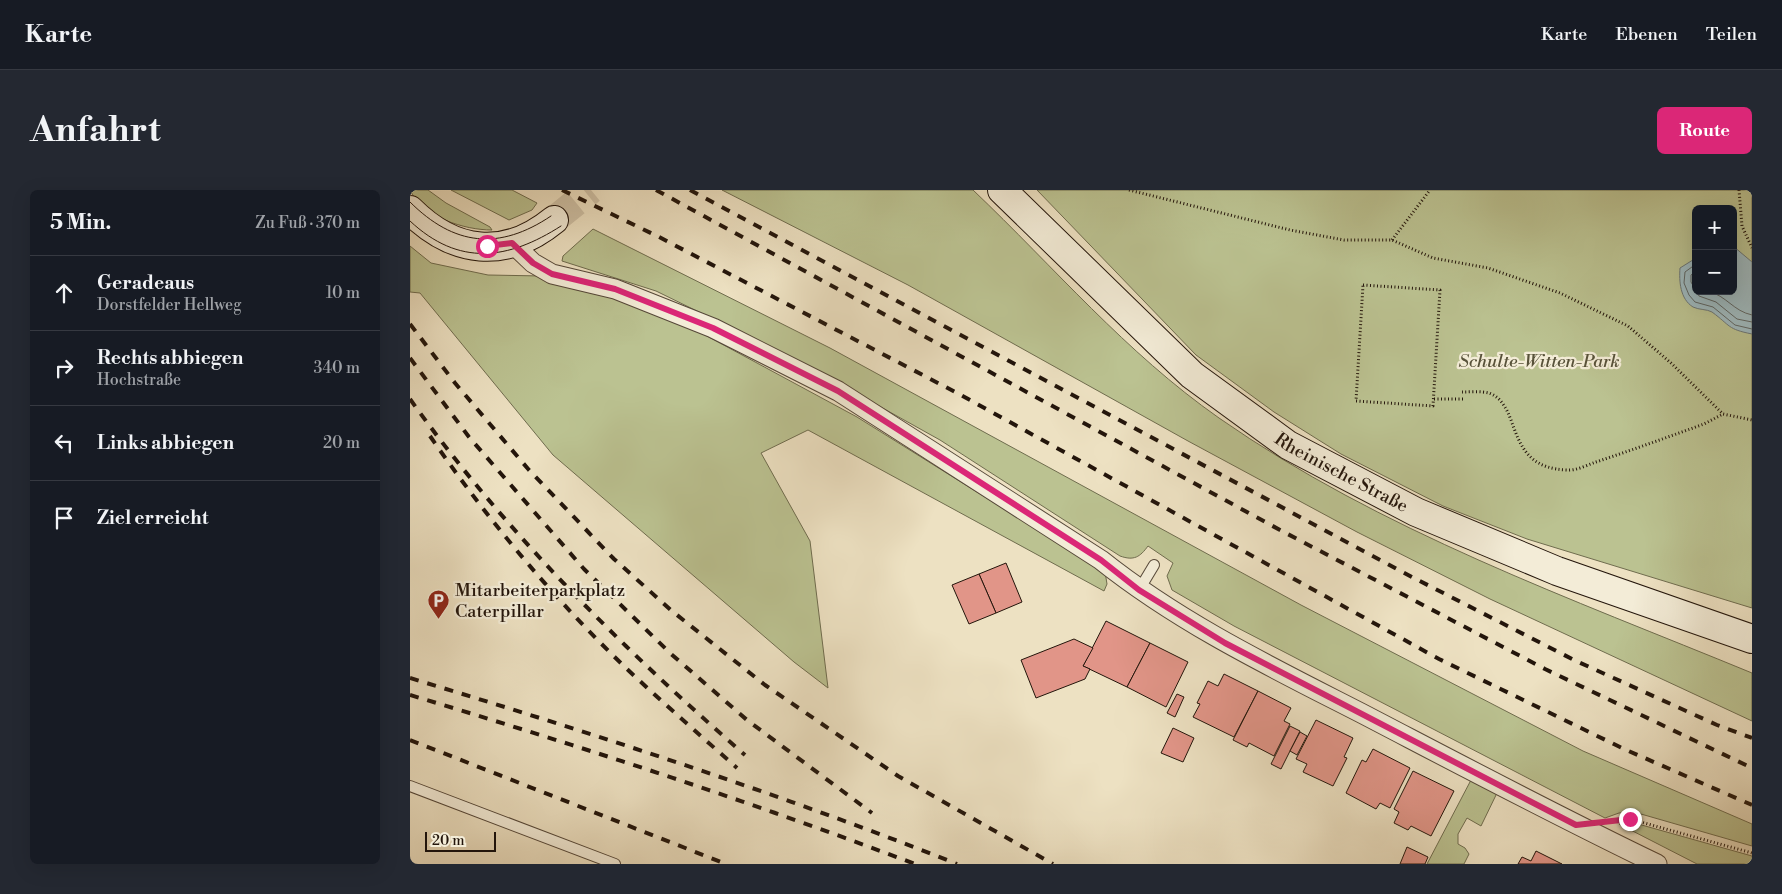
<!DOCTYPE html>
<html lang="de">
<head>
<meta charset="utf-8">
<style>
  body { margin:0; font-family:"Libre Bodoni",serif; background:#242831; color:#f1f3f6 }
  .controls { position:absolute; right:15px; top:15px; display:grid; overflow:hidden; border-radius:8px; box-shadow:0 5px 20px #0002 }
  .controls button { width:45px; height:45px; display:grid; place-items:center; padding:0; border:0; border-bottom:1px solid #363941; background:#171b24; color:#f1f3f6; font:25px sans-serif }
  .scale { position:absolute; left:15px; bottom:12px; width:71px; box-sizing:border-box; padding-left:5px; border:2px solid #23150b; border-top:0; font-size:14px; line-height:18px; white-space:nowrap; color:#23150b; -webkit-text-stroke:4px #f3ecd7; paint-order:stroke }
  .stop { position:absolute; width:15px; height:15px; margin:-11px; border:4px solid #db2777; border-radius:50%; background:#fff }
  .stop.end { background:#db2777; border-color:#fff; box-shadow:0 1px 5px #0008 }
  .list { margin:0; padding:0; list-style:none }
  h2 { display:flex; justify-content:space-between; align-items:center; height:65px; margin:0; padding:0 20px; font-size:21px }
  h2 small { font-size:16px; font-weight:400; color:#9ea1a6 }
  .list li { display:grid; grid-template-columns:32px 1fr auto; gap:15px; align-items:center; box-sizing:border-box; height:75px; padding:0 20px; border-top:1px solid #363941 }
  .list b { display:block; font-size:19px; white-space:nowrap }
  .list p { margin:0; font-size:16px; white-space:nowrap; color:#9ea1a6 }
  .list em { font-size:16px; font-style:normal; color:#9ea1a6 }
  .icon { flex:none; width:28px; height:28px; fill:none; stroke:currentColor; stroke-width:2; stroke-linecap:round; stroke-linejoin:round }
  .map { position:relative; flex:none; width:1342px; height:674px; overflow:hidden; border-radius:8px }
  header { display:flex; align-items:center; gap:30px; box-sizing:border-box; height:70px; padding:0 25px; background:#171b24; border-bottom:1px solid #363941 }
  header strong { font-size:24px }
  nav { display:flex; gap:28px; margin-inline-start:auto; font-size:18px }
  .intro { display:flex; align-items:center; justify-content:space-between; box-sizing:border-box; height:120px; padding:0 30px }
  h1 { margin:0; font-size:35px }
  .button { padding:12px 22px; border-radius:8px; background:#db2777; color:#fff; font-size:18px; font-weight:700 }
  main { display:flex; gap:30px; padding:0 30px }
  aside { flex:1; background:#171b24; border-radius:8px; box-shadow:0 5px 20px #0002 }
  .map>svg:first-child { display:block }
  .green { fill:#bbc291; stroke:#6f6c4e; fill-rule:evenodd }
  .water { fill:#9fbabf; stroke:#6d7877 }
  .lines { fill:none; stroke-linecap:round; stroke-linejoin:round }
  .shore { stroke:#616865; stroke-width:1 }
  .building { fill:#e19588; stroke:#23150b }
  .secondary-tunnel { stroke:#cfc2a7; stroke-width:28; stroke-dasharray:28 14; stroke-linecap:butt }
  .service-casing { stroke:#564839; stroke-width:12 }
  .minor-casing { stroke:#564839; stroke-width:21 }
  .secondary-casing { stroke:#23150b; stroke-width:30 }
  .path { stroke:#23150b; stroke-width:3; stroke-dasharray:1 2.5; stroke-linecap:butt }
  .service { stroke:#f3ecd7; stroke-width:10 }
  .minor { stroke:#f3ecd7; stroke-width:19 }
  .secondary { stroke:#f3ecd7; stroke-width:28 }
  .tram { stroke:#23150b; stroke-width:1 }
  .rail { stroke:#23150b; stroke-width:4; stroke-dasharray:9 9; stroke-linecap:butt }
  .route { stroke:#db2777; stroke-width:6 }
  .labels { text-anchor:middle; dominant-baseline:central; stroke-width:4.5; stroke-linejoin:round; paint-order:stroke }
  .park-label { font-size:18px; font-style:italic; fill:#58523a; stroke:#f3ecd7 }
  .street-label { font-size:18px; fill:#23150b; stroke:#f3ecd7 }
  .poi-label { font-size:18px; fill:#23150b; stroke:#f3ecd7; text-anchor:start }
</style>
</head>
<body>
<header>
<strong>Karte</strong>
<nav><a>Karte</a><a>Ebenen</a><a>Teilen</a></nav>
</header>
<div class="intro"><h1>Anfahrt</h1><a class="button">Route</a></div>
<main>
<aside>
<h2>5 Min.<small>Zu Fuß · 370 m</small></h2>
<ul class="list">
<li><svg class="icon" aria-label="ahead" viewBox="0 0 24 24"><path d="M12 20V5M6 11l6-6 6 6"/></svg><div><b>Geradeaus</b><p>Dorstfelder Hellweg</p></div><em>10 m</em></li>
<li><svg class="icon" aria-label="right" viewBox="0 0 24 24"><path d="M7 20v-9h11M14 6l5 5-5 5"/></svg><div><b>Rechts abbiegen</b><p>Hochstraße</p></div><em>340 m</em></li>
<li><svg class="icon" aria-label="left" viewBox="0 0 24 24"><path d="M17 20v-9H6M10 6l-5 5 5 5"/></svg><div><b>Links abbiegen</b></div><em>20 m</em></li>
<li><svg class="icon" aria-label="arrive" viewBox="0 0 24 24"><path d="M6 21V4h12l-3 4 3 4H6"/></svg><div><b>Ziel erreicht</b></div></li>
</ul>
</aside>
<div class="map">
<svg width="1342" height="674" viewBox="0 0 1342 674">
  <rect width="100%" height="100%" fill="#ede1c2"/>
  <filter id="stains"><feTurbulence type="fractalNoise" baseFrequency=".004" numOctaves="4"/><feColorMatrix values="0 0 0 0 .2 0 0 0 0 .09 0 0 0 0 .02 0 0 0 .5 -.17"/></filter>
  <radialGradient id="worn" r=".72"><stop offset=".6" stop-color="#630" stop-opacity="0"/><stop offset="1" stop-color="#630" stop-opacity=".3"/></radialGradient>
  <g class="green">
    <path d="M0,0h18l18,13 44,24 2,3c-28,0 -69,-13 -82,-40z"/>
    <path d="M41,0h61l25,13 -5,7 -23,10z"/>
    <path d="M312,0h251c82,78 152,162 246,228 162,113 351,180 533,255v48l-262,-122 -133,-67 -169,-91 -280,-156z"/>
    <path d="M627,0h715v418l-225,-69 -84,-33 -102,-52 -67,-42 -78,-57zM1286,19h37v82h-37z"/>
    <path d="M183,39l237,119 471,257 282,146 169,73v22l-118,-34 -15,1 -14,5 -371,-192 -62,-36 -5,-14 6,-13 -25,-17c-8,11 -14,15 -28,10l-180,-116 -149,-83 -135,-66 -94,-30 1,-5z"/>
    <path d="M0,56l21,17 57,12 54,1 79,20 73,33 163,88 248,155 2,12 -3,7 -296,-161 -47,23 49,88 18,147 -34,-26 -241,-207 -133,-162 -10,-1z"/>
    <path d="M1061,590l26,13 -16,33 -14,-8 -9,16v10l7,4 4,6 -5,10h-37z"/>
    <path d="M1221,632l121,34v8h-55l-78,-40z"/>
  </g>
  <path class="water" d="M1323,56l19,16v72c-25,-5 -21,-8 -40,-22 -5,-3 -13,-2 -19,-5 -13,-8 -14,-26 -13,-39l16,-10v33h37z"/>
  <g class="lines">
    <g class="shore">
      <path d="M1286,74l-11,8 -1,11 5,12 6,7 18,5 22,18 17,4"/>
      <path d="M1286,81l-5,4v7l8,14 17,6 21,17 15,3"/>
      <path d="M1298,101c19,5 25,20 44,24"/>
    </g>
  </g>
  <g class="building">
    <path d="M596,373l16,39 -26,11 -17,-39z"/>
    <path d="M569,384l17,39 -27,11 -17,-39z"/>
    <path d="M696,431l44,22 -23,44 -44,-21z"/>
    <path d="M664,449l19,9 -10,18 7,3 -5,10 -49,19 -15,-38z"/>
    <path d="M740,453l38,19 -22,45 -39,-20z"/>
    <path d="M814,484l34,17 -24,46 -41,-20 7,-13 -3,-1 11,-22 10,5z"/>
    <path d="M848,501l33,17 -7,13 6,3 -16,32 -25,-13 -2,4 -14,-7z"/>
    <path d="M767,504l7,3 -9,20 -8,-4z"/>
    <path d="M906,530l37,18 -9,19 3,1 -14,28 -30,-14 4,-8 -11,-5z"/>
    <path d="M880,536l10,5 -19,38 -10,-5z"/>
    <path d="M763,538l21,10 -11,24 -22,-9z"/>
    <path d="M890,542l7,4 -10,19 -7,-4z"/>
    <path d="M963,559l37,19 -20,40 -10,-5 -4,6 -30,-16 16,-33 4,2z"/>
    <path d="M1003,581l41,20 -23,45 -20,-10 -3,4 -14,-7 5,-11 -5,-3z"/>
    <path d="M997,657l21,10 -3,7h-25z"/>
    <path d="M1126,661l26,13h-44l4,-7 9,4z"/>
  </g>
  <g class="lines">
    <path class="secondary-tunnel" d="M144,30l37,-30"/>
    <defs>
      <g id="service">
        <path d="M729,400l15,-25"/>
        <path d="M0,596l205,78"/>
      </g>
      <path id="minor" d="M102,53l21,20 19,11 63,15 98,39 125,63 263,169c79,63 170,107 260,153 98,51 196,103 296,151"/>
      <g id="secondary">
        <path id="s1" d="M592,0l190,185 96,70 128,67 141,59 195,68"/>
        <path d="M0,20c44,44 95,50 144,10"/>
      </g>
    </defs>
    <use href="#service" class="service-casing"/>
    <use href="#minor" class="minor-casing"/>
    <use href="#secondary" class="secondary-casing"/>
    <g class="path">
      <path d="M719,0l161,40 54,10h48l41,18 55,10 72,25 68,33 43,37 52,51 29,6"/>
      <path d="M1329,0l3,36 10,22"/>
      <path d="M982,50l38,-50"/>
      <path d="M953,95l77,5 -7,116 -77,-5z"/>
      <path d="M1052,202c8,0 19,-1 27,1 34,12 14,75 78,77 9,1 20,-5 29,-8 36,-12 72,-25 108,-38l19,-10"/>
      <path d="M1024,209h29"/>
      <path d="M1209,630l11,-1 122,34"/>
    </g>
    <use href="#service" class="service"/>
    <use href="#minor" class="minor"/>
    <use href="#secondary" class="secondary"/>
    <g class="tram">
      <path d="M0,12c44,44 89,49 141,14"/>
      <path d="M0,31c49,46 98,39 151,5"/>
    </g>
    <g class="rail">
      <path d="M152,0l97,47 300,157 480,265 185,90 128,56"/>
      <path d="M246,0l624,340 265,139 207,99"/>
      <path d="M280,0l722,387 162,83 143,65 35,13"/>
      <path d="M0,134l45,59 74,87 85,89 58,52 93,74 133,91 155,88"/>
      <path d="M0,168l59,79 115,132 86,84 77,67 125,93"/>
      <path d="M0,209c95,133 212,249 335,356"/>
      <path d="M20,246c57,83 124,163 197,233 36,34 73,66 110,99"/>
      <path d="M0,488c185,56 368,115 547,186"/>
      <path d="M0,505c170,51 339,106 505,169"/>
      <path d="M0,550l316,124"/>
    </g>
  </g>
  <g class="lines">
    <path class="route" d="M77,56l25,-3 21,20 19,11 63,15 98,39 125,63 263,169 38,30 86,53 351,182 54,-6"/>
  </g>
  <defs>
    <symbol id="parking-pin" viewBox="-11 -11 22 30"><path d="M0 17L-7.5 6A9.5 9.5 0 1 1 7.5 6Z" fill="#8f2418" stroke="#f3ecd7"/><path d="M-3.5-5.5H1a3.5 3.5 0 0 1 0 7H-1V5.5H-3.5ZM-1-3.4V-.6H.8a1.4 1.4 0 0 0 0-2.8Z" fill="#fff"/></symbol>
  </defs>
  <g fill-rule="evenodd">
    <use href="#parking-pin" x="16" y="398" width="25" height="34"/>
  </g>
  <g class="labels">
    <g class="park-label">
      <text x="1129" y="171">Schulte-Witten-Park</text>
    </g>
    <g class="street-label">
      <text stroke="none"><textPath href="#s1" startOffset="444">Rheinische Straße</textPath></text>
    </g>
    <g class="poi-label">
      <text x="45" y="400">Mitarbeiterparkplatz<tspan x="45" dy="21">Caterpillar</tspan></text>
    </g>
  </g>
  <rect width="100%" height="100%" filter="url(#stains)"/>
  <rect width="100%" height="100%" fill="url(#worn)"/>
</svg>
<div class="controls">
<button>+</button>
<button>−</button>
</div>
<div class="scale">20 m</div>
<div class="stop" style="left:77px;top:56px"></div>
<div class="stop end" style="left:1220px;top:629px"></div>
</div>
</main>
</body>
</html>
